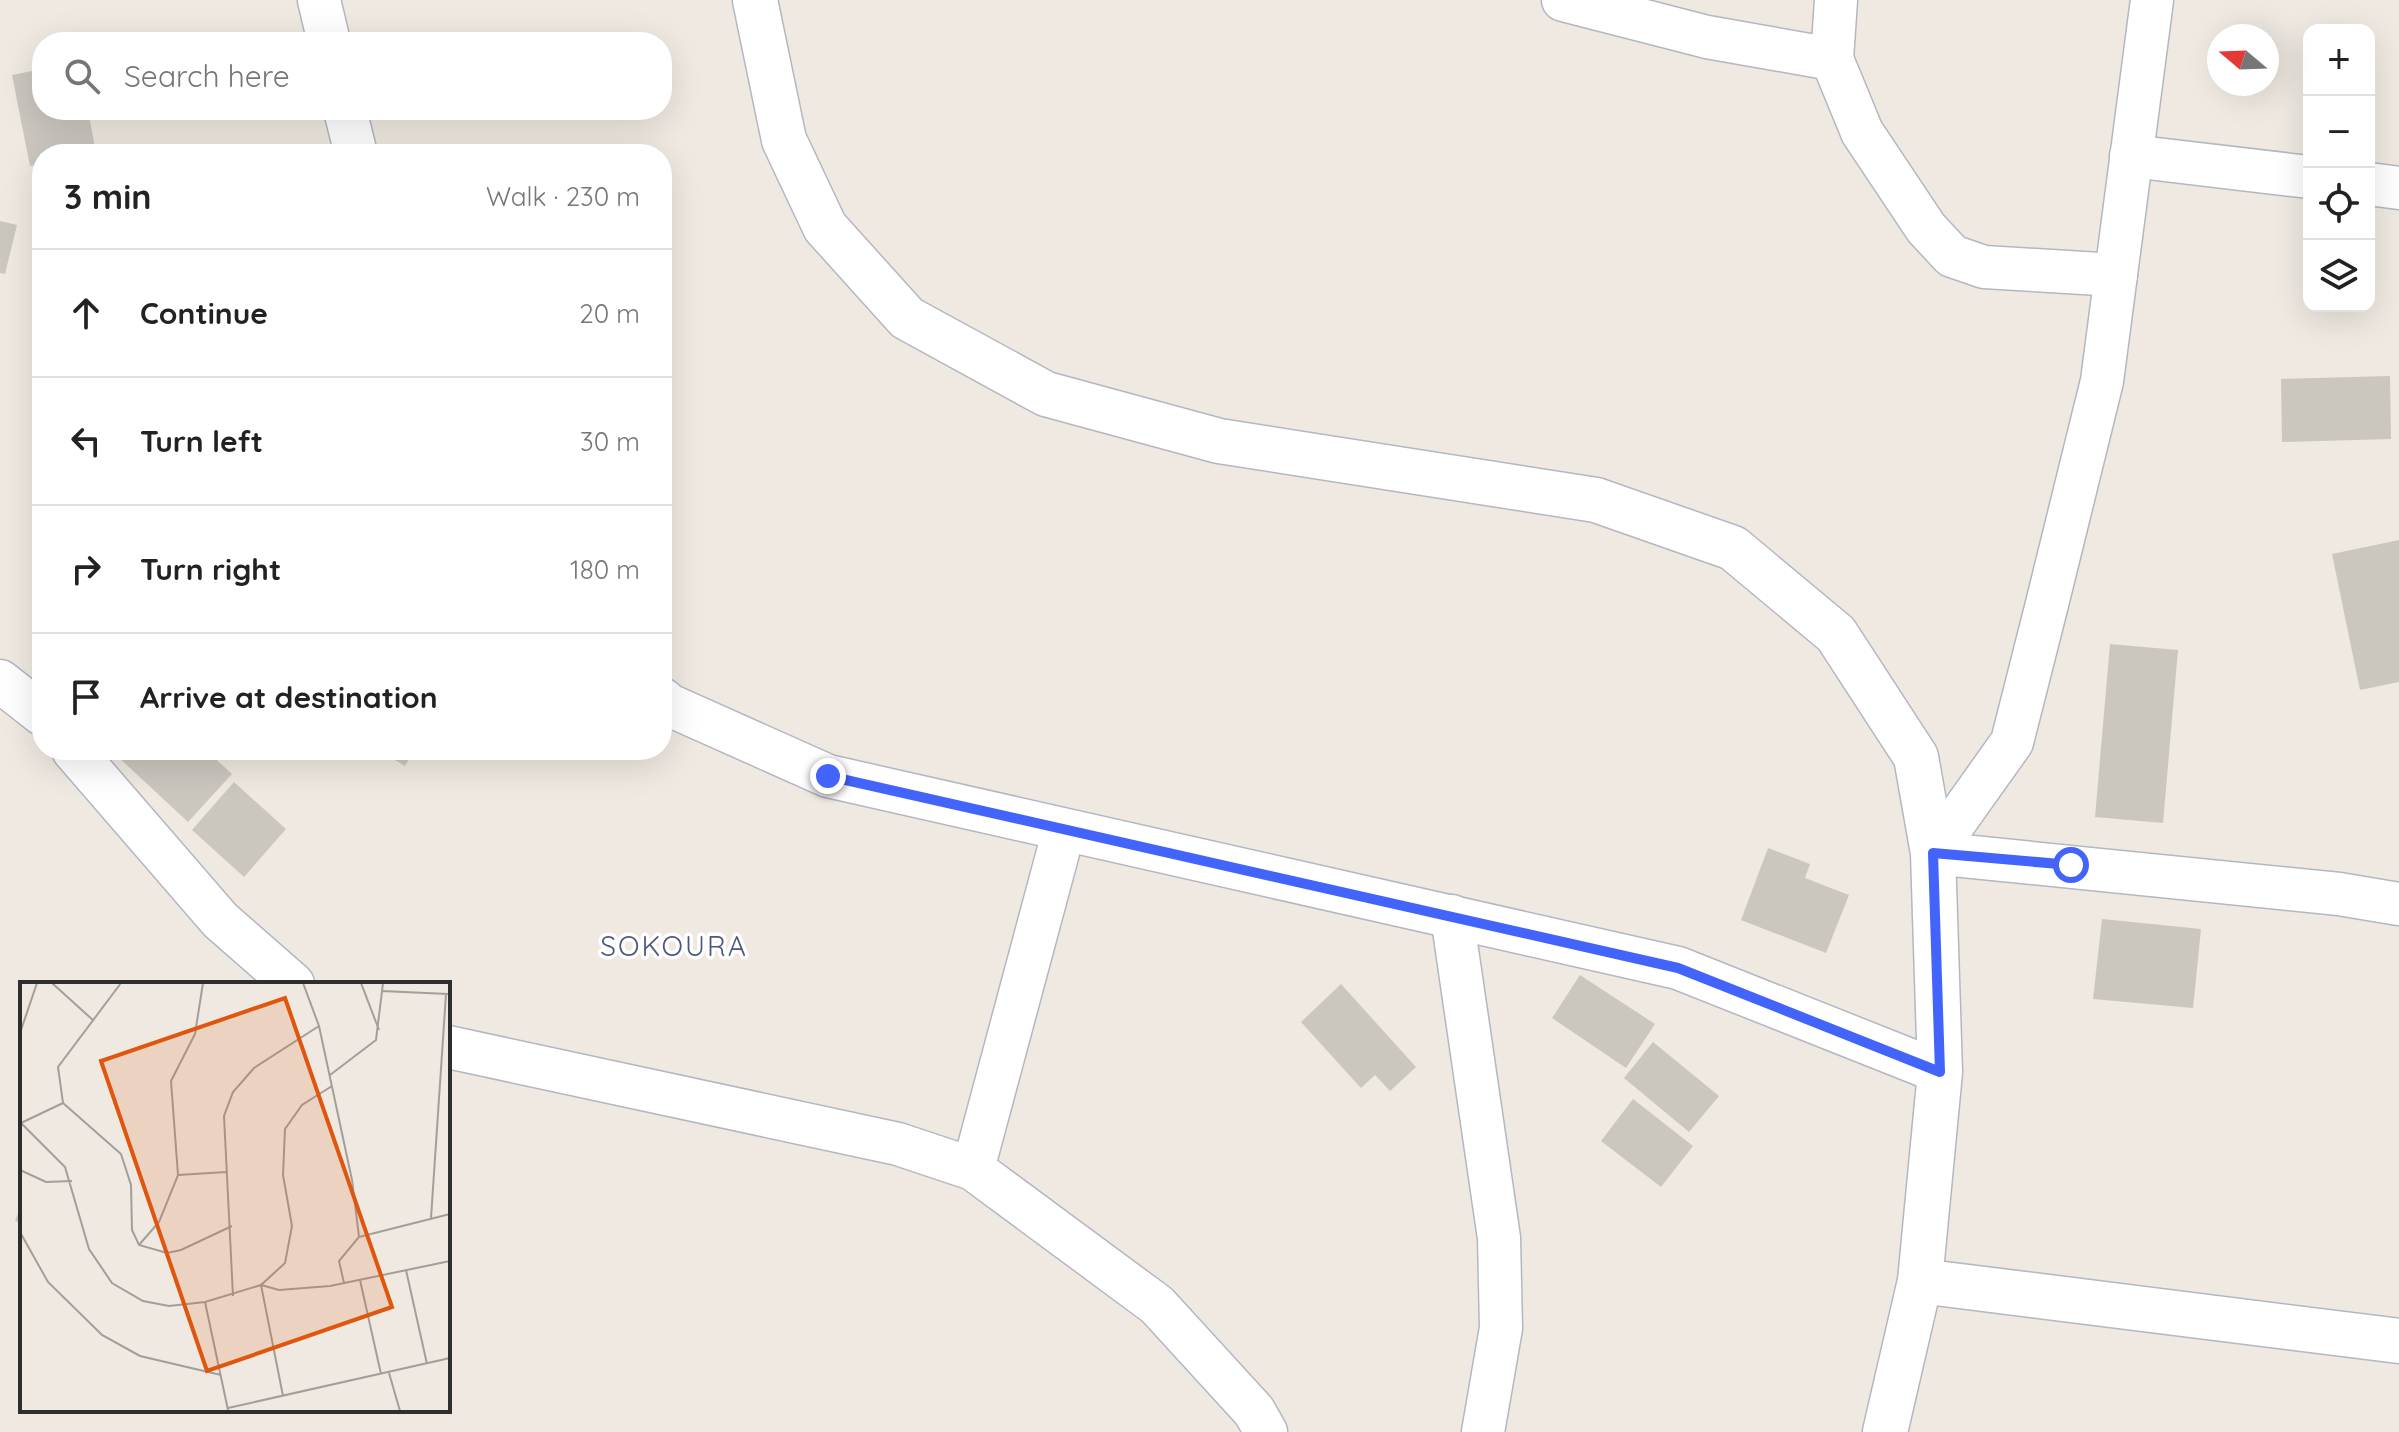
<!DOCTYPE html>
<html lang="en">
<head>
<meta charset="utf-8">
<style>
  body { margin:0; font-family:Quicksand,sans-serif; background:#f6f6f6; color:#222 }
  .controls { position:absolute; right:24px; top:24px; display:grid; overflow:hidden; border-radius:16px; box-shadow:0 8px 32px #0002 }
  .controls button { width:72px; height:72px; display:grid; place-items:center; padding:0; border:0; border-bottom:2px solid #e0e0e0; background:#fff; color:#222; font:40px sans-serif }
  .compass { position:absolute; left:2207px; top:24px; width:72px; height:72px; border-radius:50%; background:#fff; box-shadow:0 8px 32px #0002; rotate:289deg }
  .stop { position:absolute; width:24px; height:24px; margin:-18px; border:6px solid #4264fb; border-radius:50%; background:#fff }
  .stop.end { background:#4264fb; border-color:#fff; box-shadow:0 2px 8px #0008 }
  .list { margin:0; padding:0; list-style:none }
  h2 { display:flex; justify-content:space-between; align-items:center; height:104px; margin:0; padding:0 32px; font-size:34px }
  h2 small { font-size:26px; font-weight:400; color:#767676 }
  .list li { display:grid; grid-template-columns:52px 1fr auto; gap:24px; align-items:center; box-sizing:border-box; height:128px; padding:0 32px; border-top:2px solid #e0e0e0 }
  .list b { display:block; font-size:30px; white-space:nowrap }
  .list em { font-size:26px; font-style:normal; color:#767676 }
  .icon { flex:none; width:44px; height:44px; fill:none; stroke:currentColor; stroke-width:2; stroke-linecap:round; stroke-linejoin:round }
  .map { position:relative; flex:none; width:2399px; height:1432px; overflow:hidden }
  .search { position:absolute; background:#fff; box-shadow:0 8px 32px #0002; left:32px; top:32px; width:640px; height:88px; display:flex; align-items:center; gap:20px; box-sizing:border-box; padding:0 28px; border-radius:32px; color:#767676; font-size:30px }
  .panel { position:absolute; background:#fff; box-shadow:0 8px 32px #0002; left:32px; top:144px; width:640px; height:616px; border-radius:32px }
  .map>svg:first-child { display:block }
  .building { fill:#cbc7bf }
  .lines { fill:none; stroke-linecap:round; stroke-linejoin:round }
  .street-casing { stroke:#b4b7c1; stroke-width:45 }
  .secondary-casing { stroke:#b4b7c1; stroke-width:47 }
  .street { stroke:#fff; stroke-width:42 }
  .secondary { stroke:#fff; stroke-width:44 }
  .route { stroke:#4264fb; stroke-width:10 }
  .labels { text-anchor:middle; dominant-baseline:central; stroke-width:7; stroke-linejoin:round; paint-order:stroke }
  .neighbourhood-label { font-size:28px; letter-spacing:2px; fill:#4d5680; stroke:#fff }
  .inset-road { fill:none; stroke:#a29e99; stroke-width:2 }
  .view { fill:#df570e; fill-opacity:0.15; stroke:#df570e; stroke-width:4 }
  .inset-edge { fill:none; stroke:#2e2e2e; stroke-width:4 }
</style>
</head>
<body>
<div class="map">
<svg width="2399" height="1432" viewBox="0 0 2399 1432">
  <rect width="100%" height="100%" fill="#efe9e1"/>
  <g class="building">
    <path d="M42,69v41h46l8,43 -54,1v10l-12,2 -18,-91z"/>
    <path d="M0,221l17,4 -12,49 -5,-1z"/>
    <path d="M2390,376l1,63 -109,3 -1,-63z"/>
    <path d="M2399,540v142l-39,8 -28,-136z"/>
    <path d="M2110,644l68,6 -15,173 -68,-6z"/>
    <path d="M119,750h87l26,24 -44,48 -73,-68z"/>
    <path d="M378,750h36l-9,16z"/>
    <path d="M234,782l52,47 -42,48 -52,-47z"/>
    <path d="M1768,848l42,16 -5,14 44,17 -23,58 -85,-33z"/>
    <path d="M2102,919l99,10 -8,79 -100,-9z"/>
    <path d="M1580,975l75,49 -29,44 -74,-50z"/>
    <path d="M1341,984l75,83 -26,24 -15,-16 -14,13 -60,-66z"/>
    <path d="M1653,1042l66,54 -30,36 -65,-54z"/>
    <path d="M1633,1099l60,47 -32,41 -60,-46z"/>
    <path d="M22,1203v20l-7,-2z"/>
  </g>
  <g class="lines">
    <defs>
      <g id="street">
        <path d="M319,0l10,42"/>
        <path d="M1563,0l144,37 125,22 30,73 64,96 26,28 32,11 132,8"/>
        <path d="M2152,0l-50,381 -55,223 -35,138 -79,111 406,41 60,10"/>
        <path d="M1832,59l4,-59"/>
        <path d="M345,110l11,44"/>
        <path d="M2131,156l178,21"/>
        <path d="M2369,184l30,4"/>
        <path d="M0,681l42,33"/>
        <path d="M662,699l7,6 159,71 850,192 262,104"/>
        <path d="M73,750l147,170 73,64"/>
        <path d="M1452,916l47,322 2,90 -18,104"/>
        <path d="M448,1047l450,97 75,25 184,136 97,106 12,21"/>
        <path d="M973,1169l91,-339"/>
      </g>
      <g id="secondary">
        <path d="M755,0l29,140 41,87 82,91 139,76 173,47 377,59 137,48 103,86 80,123 17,96 7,219 -20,209 -35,151"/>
        <path d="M1920,1281l479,60"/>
      </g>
    </defs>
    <use href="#street" class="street-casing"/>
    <use href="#secondary" class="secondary-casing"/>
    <use href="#street" class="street"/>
    <use href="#secondary" class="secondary"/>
  </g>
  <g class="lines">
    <path class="route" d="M828,776l850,192 262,104 -7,-219 138,12"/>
  </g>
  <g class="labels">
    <g class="neighbourhood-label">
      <text x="674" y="945">SOKOURA</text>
    </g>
  </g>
  <g transform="translate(20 982)">
    <rect width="430" height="430" fill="#efe9e1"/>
    <path class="inset-road" d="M32,1l42,38M101,1l-63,84 5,36 58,51 10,31 1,45 7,15 28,8 14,-3 51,-24M283,1l16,43 33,154 7,57 -20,24 5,22M341,1l18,47M362,9l66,3M0,51l17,-50M310,93l46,-35 7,-57M0,140l45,45 24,82 23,34 31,18 26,5 36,-4 56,-17 24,-22 7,-37 -9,-51 2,-46 17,-24 30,-19M1,141l42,-20M0,188l26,12 26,-1M158,193l48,-3M411,236l15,-224M0,250l28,50 54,53 38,21 81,19M339,255l91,-23M119,263l20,-23 19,-47 -7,-94 24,-47 8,-51M386,288l21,94M340,298l21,94M213,314l-9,-180 9,-24 21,-24 65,-42M185,320l23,108M369,391l11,38M263,414l-22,-111 18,5 51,-4 120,-25M208,426l222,-50"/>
    <path class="view" d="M265,16l107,309 -185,64 -106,-310z"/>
    <rect width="430" height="430" class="inset-edge"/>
  </g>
</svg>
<div class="controls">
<button>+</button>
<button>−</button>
<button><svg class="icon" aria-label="locate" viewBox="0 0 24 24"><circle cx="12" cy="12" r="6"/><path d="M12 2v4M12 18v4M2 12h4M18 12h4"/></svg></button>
<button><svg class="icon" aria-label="layers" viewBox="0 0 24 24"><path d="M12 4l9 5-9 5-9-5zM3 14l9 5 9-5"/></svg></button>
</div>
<svg class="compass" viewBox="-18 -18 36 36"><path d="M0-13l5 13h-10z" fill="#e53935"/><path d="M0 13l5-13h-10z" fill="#767676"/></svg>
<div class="stop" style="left:2071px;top:865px"></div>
<div class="stop end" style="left:828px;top:776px"></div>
<div class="search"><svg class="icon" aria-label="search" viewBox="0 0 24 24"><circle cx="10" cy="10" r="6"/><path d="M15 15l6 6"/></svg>Search here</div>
<section class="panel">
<h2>3 min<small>Walk · 230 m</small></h2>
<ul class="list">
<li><svg class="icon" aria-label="ahead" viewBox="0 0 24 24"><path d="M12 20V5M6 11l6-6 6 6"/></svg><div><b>Continue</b></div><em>20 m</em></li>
<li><svg class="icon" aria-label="left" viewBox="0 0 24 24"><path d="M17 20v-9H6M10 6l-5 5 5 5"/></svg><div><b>Turn left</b></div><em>30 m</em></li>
<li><svg class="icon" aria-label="right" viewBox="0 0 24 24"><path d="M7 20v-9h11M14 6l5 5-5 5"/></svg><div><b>Turn right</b></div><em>180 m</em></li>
<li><svg class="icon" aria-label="arrive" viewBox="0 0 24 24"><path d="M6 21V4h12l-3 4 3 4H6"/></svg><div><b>Arrive at destination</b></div></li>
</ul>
</section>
</div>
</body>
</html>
